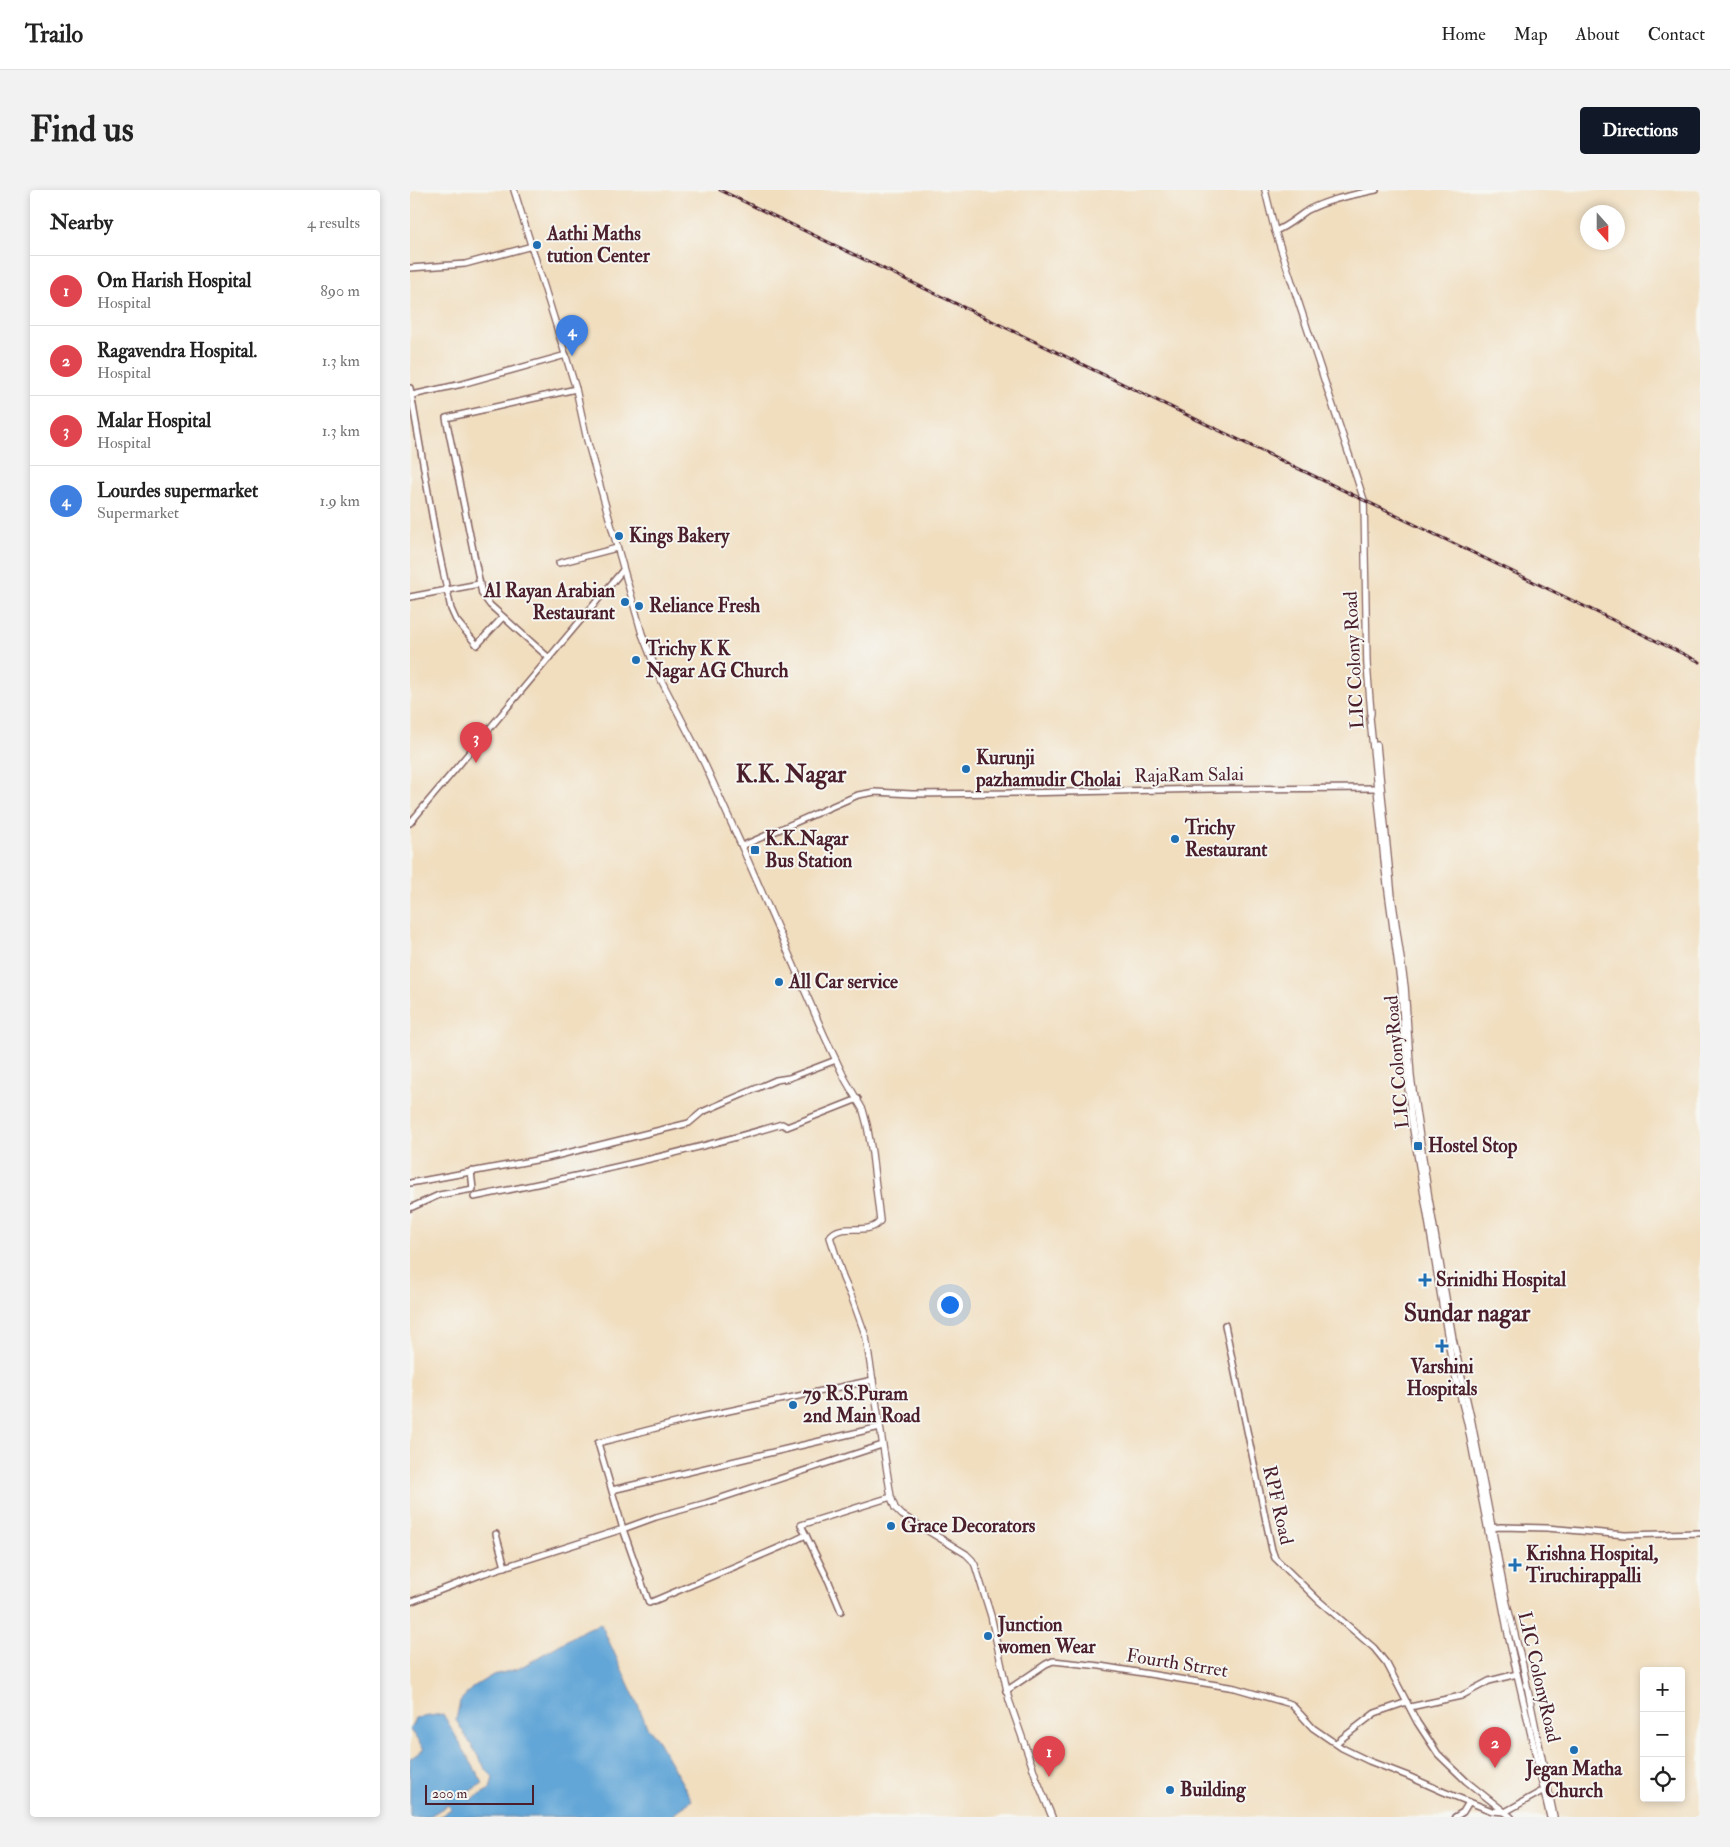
<!DOCTYPE html>
<html lang="en">
<head>
<meta charset="utf-8">
<style>
  body { margin:0; font-family:"IM FELL Double Pica",serif; background:#f2f2f2; color:#222 }
  .controls { position:absolute; right:15px; bottom:15px; display:grid; overflow:hidden; border-radius:5px; box-shadow:0 2px 8px #0003 }
  .controls button { width:45px; height:45px; display:grid; place-items:center; padding:0; border:0; border-bottom:1px solid #e0e0e0; background:#fff; color:#222; font:25px sans-serif }
  .compass { position:absolute; left:1170px; top:15px; width:45px; height:45px; border-radius:50%; background:#fff; box-shadow:0 2px 8px #0003; rotate:159deg }
  .scale { position:absolute; left:15px; bottom:12px; width:109px; box-sizing:border-box; padding-left:5px; border:2px solid #4a1f2b; border-top:0; font-size:14px; line-height:18px; white-space:nowrap; color:#4a1f2b; -webkit-text-stroke:4px #f6f6f2; paint-order:stroke }
  .you { position:absolute; left:539px; top:1114px; width:18px; height:18px; margin:-12px; border:4px solid #fff; border-radius:50%; background:#1a73e8; box-shadow:0 0 0 8px #1a73e833 }
  .badge { display:grid; place-items:center; width:32px; height:32px; border-radius:50%; background:#111827; color:#fff; font-size:16px; font-weight:700 }
  .pin { position:absolute; translate:-50% -41px; filter:drop-shadow(0 1px 2px #0008) }
  .pin::after { content:''; position:absolute; top:26px; width:18px; height:15px; background:inherit; clip-path:polygon(0 0,100% 0,50% 100%) }
  .list { margin:0; padding:0; list-style:none }
  h2 { display:flex; justify-content:space-between; align-items:center; height:65px; margin:0; padding:0 20px; font-size:21px }
  h2 small { font-size:16px; font-weight:400; color:#767676 }
  .list li { display:grid; grid-template-columns:32px 1fr auto; gap:15px; align-items:center; box-sizing:border-box; height:70px; padding:0 20px; border-top:1px solid #e0e0e0 }
  .list b { display:block; font-size:19px; white-space:nowrap }
  .list p { margin:0; font-size:16px; white-space:nowrap; color:#767676 }
  .list em { font-size:16px; font-style:normal; color:#767676 }
  .icon { flex:none; width:28px; height:28px; fill:none; stroke:currentColor; stroke-width:2; stroke-linecap:round; stroke-linejoin:round }
  .map { position:relative; flex:none; width:1290px; height:1627px; overflow:hidden; border-radius:5px }
  header { display:flex; align-items:center; gap:30px; box-sizing:border-box; height:70px; padding:0 25px; background:#fff; border-bottom:1px solid #e0e0e0 }
  header strong { font-size:24px }
  nav { display:flex; gap:28px; margin-inline-start:auto; font-size:18px }
  .intro { display:flex; align-items:center; justify-content:space-between; box-sizing:border-box; height:120px; padding:0 30px }
  h1 { margin:0; font-size:35px }
  .button { padding:12px 22px; border-radius:5px; background:#111827; color:#fff; font-size:18px; font-weight:700 }
  main { display:flex; gap:30px; padding:0 30px }
  aside { flex:1; background:#fff; border-radius:5px; box-shadow:0 2px 8px #0003 }
  .map>svg:first-child { display:block }
  .water { fill:#62a6d7; stroke:#566281 }
  .lines { fill:none; stroke-linecap:round; stroke-linejoin:round }
  .tertiary-casing { stroke:#84625f; stroke-width:8 }
  .secondary-casing { stroke:#84625f; stroke-width:8 }
  .tertiary { stroke:#fff; stroke-width:5 }
  .secondary { stroke:#fff; stroke-width:5.5 }
  .rail-casing { stroke:#4a1f2b; stroke-width:3 }
  .rail { stroke:#f6f6f2; stroke-width:1; stroke-dasharray:4; stroke-linecap:butt }
  .poi-dot { fill:#1f6fb2; stroke:#f6f6f2; stroke-width:2 }
  .labels { text-anchor:middle; dominant-baseline:central; stroke-width:4; stroke-linejoin:round; paint-order:stroke }
  .poi-label { font-size:19px; font-weight:bold; fill:#4a1f2b; stroke:#f6f6f2; text-anchor:start }
  .street-label { font-size:19px; fill:#4a1f2b; stroke:#f6f6f2 }
  .district-label { font-size:24px; font-weight:bold; fill:#4a1f2b; stroke:#f6f6f2 }
</style>
</head>
<body>
<header>
<strong>Trailo</strong>
<nav><a>Home</a><a>Map</a><a>About</a><a>Contact</a></nav>
</header>
<div class="intro"><h1>Find us</h1><a class="button">Directions</a></div>
<main>
<aside>
<h2>Nearby<small>4 results</small></h2>
<ul class="list">
<li><span class="badge" style="background:#e0444e">1</span><div><b>Om Harish Hospital</b><p>Hospital</p></div><em>890 m</em></li>
<li><span class="badge" style="background:#e0444e">2</span><div><b>Ragavendra Hospital.</b><p>Hospital</p></div><em>1.3 km</em></li>
<li><span class="badge" style="background:#e0444e">3</span><div><b>Malar Hospital</b><p>Hospital</p></div><em>1.3 km</em></li>
<li><span class="badge" style="background:#3f7fe0">4</span><div><b>Lourdes supermarket</b><p>Supermarket</p></div><em>1.9 km</em></li>
</ul>
</aside>
<div class="map">
<svg width="1290" height="1627" viewBox="0 0 1290 1627">
  <rect width="100%" height="100%" fill="#f6f6f2"/>
  <filter id="ink" filterUnits="userSpaceOnUse"><feTurbulence type="fractalNoise" baseFrequency=".02" numOctaves="2"/><feDisplacementMap in="SourceGraphic" scale="10" xChannelSelector="R" yChannelSelector="G"/><feConvolveMatrix kernelMatrix="1 2 1 2 8 2 1 2 1" color-interpolation-filters="sRGB"/></filter>
  <filter id="wash" filterUnits="userSpaceOnUse"><feTurbulence type="fractalNoise" baseFrequency=".0096" numOctaves="4" result="noise"/><feDisplacementMap in="SourceGraphic" scale="20" xChannelSelector="R" yChannelSelector="G"/><feGaussianBlur stdDeviation="1.12" result="paint"/><feColorMatrix in="noise" values="0 0 0 0 0 0 0 0 0 0 0 0 0 0 0 0 0 1.4 0 .05"/><feComposite in="paint" operator="in"/></filter>
  <g filter="url(#wash)">
    <rect width="100%" height="100%" fill="#f1debf"/>
    <path class="water" d="M191,1434l38,83 8,20 8,9 37,64 -22,17h-231l12,-8 -3,-4 -20,12h-18v-58l14,-10 -14,-19 5,-12 28,-4 40,69 -18,11 5,6 20,-11 3,-12 -6,-6 -31,-51 4,-19 13,-14 20,-12 25,-6 68,-40z"/>
  </g>
  <g filter="url(#ink)">
    <g class="lines">
      <defs>
        <g id="tertiary">
          <path d="M865,41c13,-5 22,-14 33,-21 21,-11 45,-15 68,-20"/>
          <path d="M0,78l55,-4 67,-18"/>
          <path d="M0,198l26,150 15,71 5,11 21,25 26,-28"/>
          <path d="M2,205l50,-11 104,-29"/>
          <path d="M149,373l58,-15"/>
          <path d="M0,407l69,-13"/>
          <path d="M139,468l-59,-53 -8,-11 -36,-176 130,-29"/>
          <path d="M0,633l213,-253"/>
          <path d="M332,656l116,-51 17,-3 37,2 107,-1 191,-4 171,-1"/>
          <path d="M0,993l137,-25 142,-35 13,-11 74,-32 13,-2 47,-18"/>
          <path d="M64,1007c104,-21 207,-43 308,-73l5,3 71,-28"/>
          <path d="M0,1018l29,-13 34,-6 -2,-18"/>
          <path d="M815,1135l47,225 3,8 43,42 56,48 13,16 30,58 21,32 28,27 45,36"/>
          <path d="M463,1190l-182,39 -93,24 25,86 33,-12 50,-14 176,-58"/>
          <path d="M202,1300l268,-63"/>
          <path d="M1079,1338l12,-1 46,1 78,7 75,-2"/>
          <path d="M86,1344l9,33"/>
          <path d="M0,1412l75,-29 138,-44 26,74 134,-57 23,-11"/>
          <path d="M431,1421l-12,-29 -28,-57 90,-28"/>
          <path d="M596,1501l40,-27 7,-3 47,5 135,22 56,16 22,24 29,20 27,13 39,15 36,16 48,19 13,1 39,-22"/>
          <path d="M1000,1517l51,-11 28,-15 28,-7"/>
          <path d="M926,1553l39,-30 32,-11"/>
          <path d="M1045,1627l8,-5 6,-10"/>
        </g>
        <g id="secondary">
          <path d="M104,0l62,199 11,51 55,194 15,38 48,93 34,75 86,197 20,42 18,31 4,15 5,28 8,68c-11,16 -40,0 -50,16l13,41 9,20 14,39 25,160 4,11 7,7 64,39 6,6 3,5 16,51 18,84 28,80 15,37"/>
          <path d="M855,0l10,41 89,269 3,164 4,49 -1,5 15,151 16,118 6,91 4,39 41,246 15,59 42,217 41,178"/>
          <path d="M967,555l15,152 13,90 6,90 18,122 24,140 18,79 35,182 17,66 31,151"/>
        </g>
      </defs>
      <use href="#tertiary" class="tertiary-casing"/>
      <use href="#secondary" class="secondary-casing"/>
      <use href="#tertiary" class="tertiary"/>
      <use href="#secondary" class="secondary"/>
      <defs>
        <path id="rail" d="M310,0l980,472"/>
      </defs>
      <use href="#rail" class="rail-casing"/>
      <use href="#rail" class="rail"/>
    </g>
  </g>
  <g class="poi-dot">
    <circle cx="127" cy="55" r="5"/>
    <circle cx="209" cy="346" r="5"/>
    <circle cx="215" cy="412" r="5"/>
    <circle cx="229" cy="416" r="5"/>
    <circle cx="226" cy="470" r="5"/>
    <circle cx="556" cy="579" r="5"/>
    <circle cx="765" cy="649" r="5"/>
    <rect x="340" y="655" width="10" height="10" rx="2.5"/>
    <circle cx="369" cy="792" r="5"/>
    <rect x="1003" y="951" width="10" height="10" rx="2.5"/>
    <path d="M1012.5 1082.5h5v5h5v5h-5v5h-5v-5h-5v-5h5z"/>
    <path d="M1029.5 1148.5h5v5h5v5h-5v5h-5v-5h-5v-5h5z"/>
    <circle cx="383" cy="1215" r="5"/>
    <circle cx="481" cy="1336" r="5"/>
    <path d="M1102.5 1367.5h5v5h5v5h-5v5h-5v-5h-5v-5h5z"/>
    <circle cx="578" cy="1446" r="5"/>
    <circle cx="1164" cy="1560" r="5"/>
    <circle cx="760" cy="1600" r="5"/>
  </g>
  <g class="labels">
    <g class="poi-label">
      <text x="137" y="44">Aathi Maths<tspan x="137" dy="22">tution Center</tspan></text>
      <text x="219" y="346">Kings Bakery</text>
      <text x="205" y="401" text-anchor="end">Al Rayan Arabian<tspan x="205" dy="22">Restaurant</tspan></text>
      <text x="239" y="416">Reliance Fresh</text>
      <text x="236" y="459">Trichy K K<tspan x="236" dy="22">Nagar AG Church</tspan></text>
      <text x="566" y="568">Kurunji<tspan x="566" dy="22">pazhamudir Cholai</tspan></text>
      <text x="775" y="638">Trichy<tspan x="775" dy="22">Restaurant</tspan></text>
      <text x="355" y="649">K.K.Nagar<tspan x="355" dy="22">Bus Station</tspan></text>
      <text x="379" y="792">All Car service</text>
      <text x="1018" y="956">Hostel Stop</text>
      <text x="1026" y="1090">Srinidhi Hospital</text>
      <text x="1032" y="1177" text-anchor="middle">Varshini<tspan x="1032" dy="22">Hospitals</tspan></text>
      <text x="393" y="1204">79 R.S.Puram<tspan x="393" dy="22">2nd Main Road</tspan></text>
      <text x="491" y="1336">Grace Decorators</text>
      <text x="1116" y="1364">Krishna Hospital,<tspan x="1116" dy="22">Tiruchirappalli</tspan></text>
      <text x="588" y="1435">Junction<tspan x="588" dy="22">women Wear</tspan></text>
      <text x="1164" y="1579" text-anchor="middle">Jegan Matha<tspan x="1164" dy="22">Church</tspan></text>
      <text x="770" y="1600">Building</text>
    </g>
    <g class="street-label">
      <text transform="translate(944 470) rotate(-93)">LIC Colony Road</text>
      <text transform="translate(779 585) rotate(-1)">RajaRam Salai</text>
      <text transform="translate(987 872) rotate(-95)">LIC ColonyRoad</text>
      <text transform="translate(868 1315) rotate(77)">RPF Road</text>
      <text transform="translate(767 1473) rotate(9)">Fourth Strret</text>
      <text transform="translate(1129 1487) rotate(77)">LIC ColonyRoad</text>
    </g>
    <g class="district-label">
      <text x="381" y="584">K.K. Nagar</text>
      <text x="1057" y="1123">Sundar nagar</text>
    </g>
  </g>
</svg>
<div class="controls">
<button>+</button>
<button>−</button>
<button><svg class="icon" aria-label="locate" viewBox="0 0 24 24"><circle cx="12" cy="12" r="6"/><path d="M12 2v4M12 18v4M2 12h4M18 12h4"/></svg></button>
</div>
<svg class="compass" viewBox="-18 -18 36 36"><path d="M0-13l5 13h-10z" fill="#e53935"/><path d="M0 13l5-13h-10z" fill="#767676"/></svg>
<div class="scale">200 m</div>
<div class="you"></div>
<div class="pin badge" style="left:639px;top:1587px;background:#e0444e">1</div>
<div class="pin badge" style="left:1085px;top:1578px;background:#e0444e">2</div>
<div class="pin badge" style="left:66px;top:573px;background:#e0444e">3</div>
<div class="pin badge" style="left:162px;top:166px;background:#3f7fe0">4</div>
</div>
</main>
</body>
</html>
